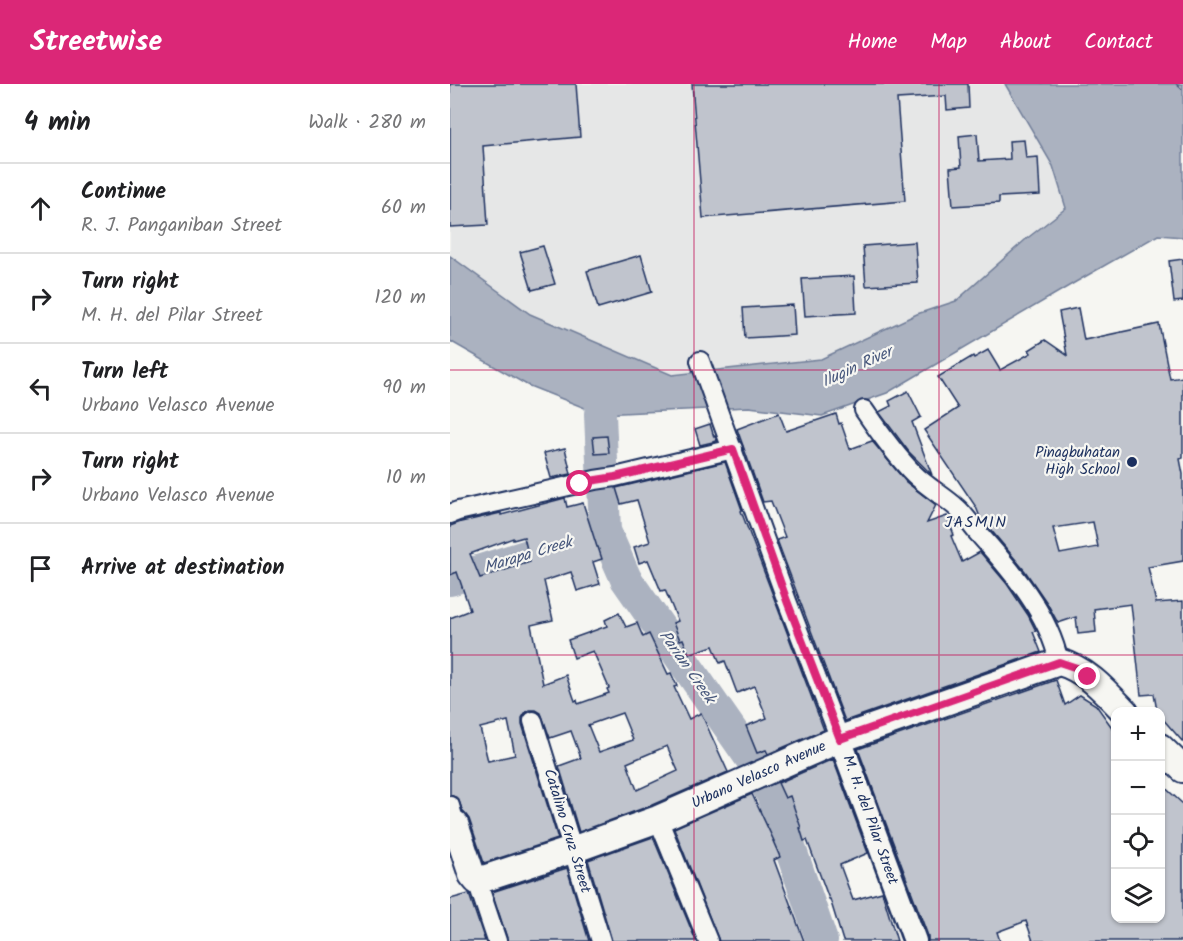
<!DOCTYPE html>
<html lang="en">
<head>
<meta charset="utf-8">
<style>
  body { margin:0; font-family:Kalam,sans-serif; background:#f6f6f6; color:#202124 }
  .controls { position:absolute; right:18px; bottom:18px; display:grid; overflow:hidden; border-radius:12px; box-shadow:0 2px 4px #0004 }
  .controls button { width:54px; height:54px; display:grid; place-items:center; padding:0; border:0; border-bottom:2px solid #e0e0e0; background:#fff; color:#202124; font:30px sans-serif }
  .stop { position:absolute; width:18px; height:18px; margin:-14px; border:4px solid #db2777; border-radius:50%; background:#fff }
  .stop.end { background:#db2777; border-color:#fff; box-shadow:0 2px 6px #0008 }
  .list { margin:0; padding:0; list-style:none }
  h2 { display:flex; justify-content:space-between; align-items:center; height:78px; margin:0; padding:0 24px; font-size:26px }
  h2 small { font-size:20px; font-weight:400; color:#757577 }
  .list li { display:grid; grid-template-columns:39px 1fr auto; gap:18px; align-items:center; box-sizing:border-box; height:90px; padding:0 24px; border-top:2px solid #e0e0e0 }
  .list b { display:block; font-size:22px; white-space:nowrap }
  .list p { margin:0; font-size:20px; white-space:nowrap; color:#757577 }
  .list em { font-size:20px; font-style:normal; color:#757577 }
  .icon { flex:none; width:33px; height:33px; fill:none; stroke:currentColor; stroke-width:2; stroke-linecap:round; stroke-linejoin:round }
  .map { position:relative; flex:none; width:733px; height:857px; overflow:hidden }
  header { display:flex; align-items:center; gap:36px; box-sizing:border-box; height:84px; padding:0 30px; background:#db2777; color:#fff }
  header strong { font-size:28px }
  nav { display:flex; gap:33px; margin-inline-start:auto; font-size:21px }
  main { display:flex }
  aside { flex:1; background:#fff }
  .map>svg:first-child { display:block }
  .built { fill:#e6e7e7 }
  .water { fill:#abb2c0; stroke:#717e99; stroke-width:1.5 }
  .lines { fill:none; stroke-linecap:round; stroke-linejoin:round }
  .river { stroke:#abb2c0; stroke-width:32 }
  .ferry { stroke:#46567b; stroke-width:1.5; stroke-dasharray:8 6; stroke-linecap:butt }
  .building { fill:#c0c4cd; stroke:#1b2f5e; stroke-width:1.5; fill-rule:evenodd }
  .minor-casing { stroke:#1b2f5e; stroke-width:22 }
  .tertiary-casing { stroke:#1b2f5e; stroke-width:27 }
  .secondary-casing { stroke:#1b2f5e; stroke-width:30 }
  .minor { stroke:#f6f6f2; stroke-width:18 }
  .tertiary { stroke:#f6f6f2; stroke-width:22 }
  .secondary { stroke:#f6f6f2; stroke-width:26 }
  .route { stroke:#db2777; stroke-width:8 }
  .grid { fill:none; stroke:#c2185b; stroke-width:1.5; stroke-opacity:0.55 }
  .poi-dot { fill:#1b2f5e; stroke:#f6f6f2; stroke-width:2 }
  .labels { text-anchor:middle; dominant-baseline:central; stroke-width:4.5; stroke-linejoin:round; paint-order:stroke }
  .poi-label { font-size:15px; fill:#1b2f5e; stroke:#f6f6f2; text-anchor:end }
  .street-label { font-size:15px; fill:#1b2f5e; stroke:#f6f6f2 }
  .water-label { font-size:16px; font-style:italic; fill:#46567b; stroke:#f6f6f2 }
  .neighbourhood-label { font-size:16px; letter-spacing:1.5px; fill:#1b2f5e; stroke:#f6f6f2 }
</style>
</head>
<body>
<header>
<strong>Streetwise</strong>
<nav><a>Home</a><a>Map</a><a>About</a><a>Contact</a></nav>
</header>
<main>
<aside>
<h2>4 min<small>Walk · 280 m</small></h2>
<ul class="list">
<li><svg class="icon" aria-label="ahead" viewBox="0 0 24 24"><path d="M12 20V5M6 11l6-6 6 6"/></svg><div><b>Continue</b><p>R. J. Panganiban Street</p></div><em>60 m</em></li>
<li><svg class="icon" aria-label="right" viewBox="0 0 24 24"><path d="M7 20v-9h11M14 6l5 5-5 5"/></svg><div><b>Turn right</b><p>M. H. del Pilar Street</p></div><em>120 m</em></li>
<li><svg class="icon" aria-label="left" viewBox="0 0 24 24"><path d="M17 20v-9H6M10 6l-5 5 5 5"/></svg><div><b>Turn left</b><p>Urbano Velasco Avenue</p></div><em>90 m</em></li>
<li><svg class="icon" aria-label="right" viewBox="0 0 24 24"><path d="M7 20v-9h11M14 6l5 5-5 5"/></svg><div><b>Turn right</b><p>Urbano Velasco Avenue</p></div><em>10 m</em></li>
<li><svg class="icon" aria-label="arrive" viewBox="0 0 24 24"><path d="M6 21V4h12l-3 4 3 4H6"/></svg><div><b>Arrive at destination</b></div></li>
</ul>
</aside>
<div class="map">
<svg width="733" height="857" viewBox="0 0 733 857">
  <rect width="100%" height="100%" fill="#f6f6f2"/>
  <filter id="ink" filterUnits="userSpaceOnUse"><feTurbulence type="fractalNoise" baseFrequency=".0167" numOctaves="2"/><feDisplacementMap in="SourceGraphic" scale="12" xChannelSelector="R" yChannelSelector="G"/><feConvolveMatrix kernelMatrix="1 2 1 2 8 2 1 2 1" color-interpolation-filters="sRGB"/></filter>
  <g filter="url(#ink)">
    <path class="built" d="M0,0h555l48,82 14,42 -42,32 -69,61 -39,13 -97,45 -148,16 -142,-61 -80,-58z"/>
    <path class="water" d="M555,0h178v153l-25,-2 -84,48 -187,110 -65,23 -73,-9 -149,7 -73,-29 -77,-44v-85l80,58 142,61 149,-16 96,-45 39,-13 69,-61 41,-32 -13,-42z"/>
    <g class="lines">
      <g class="river">
        <path d="M154,298l-4,32 5,117 21,48 128,184 18,32 50,146"/>
        <path d="M0,496l119,-38"/>
      </g>
      <path class="ferry" d="M726,0l7,6"/>
    </g>
    <g class="building">
      <path d="M0,0h126l4,53 -97,9 5,79 -38,2z"/>
      <path d="M242,0h276l1,24 -22,2 -1,-14 -49,3 8,102 -202,17z"/>
      <path d="M527,50l2,27 31,-2 -1,-18 15,-1 2,18 12,-1 2,38 -41,2v6l-46,3 -3,-38 11,-1 -2,-31z"/>
      <path d="M465,158l3,41 -52,3 -3,-40z"/>
      <path d="M93,162l12,38 -23,6 -12,-38z"/>
      <path d="M191,171l11,37 -54,16 -11,-37z"/>
      <path d="M733,175v42l-9,1 -5,-41z"/>
      <path d="M404,192l2,37 -51,3 -3,-37z"/>
      <path d="M343,221l2,30 -50,3 -2,-30z"/>
      <path d="M628,224l6,32 75,-16 11,55 13,-2v81l-3,1 3,15v87l-35,6 8,36 27,-2v141l-22,-25v-6h-4l-3,-17 -13,1 -10,-91 -37,5 2,23 -18,2 -2,-17 -18,6 -11,-20 -22,-32 -45,-54 -4,-10 -52,-77 34,-22 -20,-31 35,-21 1,2 14,-8 12,20 31,-17 -2,-3 16,-10 22,15 -8,-43zM643,438l5,25 -38,7 -7,-26z"/>
      <path d="M458,307l13,26 -9,5 20,53 -23,-23 -30,-40 12,-6 -2,-5z"/>
      <path d="M329,329l7,18 50,-17 3,10 2,-1 9,26 22,-8 34,41 30,23 -9,18 20,-7 7,19 -3,1 11,26 18,-10 27,32 21,31 8,16 -3,1 8,20 -196,69 -68,-181 8,-3 -14,-36 -8,1 -26,-73z"/>
      <path d="M260,340l4,13 1,-1 2,5 -17,4 -5,-16z"/>
      <path d="M157,352l2,17 -14,1 -2,-17z"/>
      <path d="M115,364l6,26 -20,4 -7,-25z"/>
      <path d="M275,378l17,48 -1,1 83,219 -56,24 -2,-4 -9,3 -11,-27 21,-8 -13,-32 -17,7 -12,-32 -5,2 -7,-17 -24,8 -6,-15 -3,1 -7,-17 5,-2 -13,-31 -4,1 -13,-31 -9,3 -5,-16 16,-5 -13,-42 -16,4 -5,-16z"/>
      <path d="M115,414l2,9 16,-4 14,44h1l4,12 -9,3 7,22 -23,7 -6,-19 -27,9 9,39 -22,5 12,59 23,-9 9,26 2,-1 1,4 31,-11 -2,-4 2,-1 -16,-37 -19,7 -6,-18 39,-14 -2,-6 14,-7 7,14 11,-4 6,14 6,-3 19,40 3,-1 6,13 -3,1 15,32 12,-6 27,59 -76,33 -73,27 -20,-66 22,-8 -10,-27 -21,7 -9,-25 -5,-3h-7l-4,3 -3,5v6l36,115 -74,24 -15,-44 -6,-7 -5,-14 -8,-3v-177l20,-8 -13,-38 -7,3v-49l11,-4 40,-9v2zM74,453l6,25 -50,16 -10,-24 43,-16v2zM172,629l11,27 -34,12 -11,-27zM58,637l7,34 -27,6 -8,-33zM217,662l11,25 -41,19 -10,-27z"/>
      <path d="M606,596l9,25 15,-10 16,10 20,28v185h45v-134l22,20v137h-150l-7,-20 -29,11 3,9h-72v-5l-70,-187z"/>
      <path d="M383,675l35,94 -28,12 13,35 29,-8 15,49h-54l-13,-42h-1l-22,-59 -3,1 -4,-13h1l-11,-32 -5,2 -7,-15z"/>
      <path d="M302,710l22,47h-1l7,16 -6,3 30,81h-85l-45,-113z"/>
      <path d="M203,753l43,104h-84l-24,-81z"/>
      <path d="M117,784l22,73h-81l-16,-49z"/>
      <path d="M19,810l16,47h-35v-42z"/>
    </g>
    <g class="lines">
      <defs>
        <g id="minor">
          <path d="M250,277l87,240 53,138"/>
          <path d="M414,326c15,22 31,45 50,64 13,13 30,22 43,34 8,7 14,17 21,25 34,38 70,79 81,129"/>
          <path d="M0,430l8,-3 137,-31 20,-3 118,-28"/>
          <path d="M83,637l68,220"/>
          <path d="M0,722l5,18"/>
          <path d="M208,735l50,122"/>
          <path d="M27,797l20,60"/>
        </g>
        <path id="tertiary" d="M390,655l75,202"/>
        <g id="secondary">
          <path d="M710,663l23,22"/>
          <path d="M0,741l5,-1 17,51 5,6 95,-31 86,-31 182,-80 219,-77c27,7 47,30 66,50"/>
        </g>
      </defs>
      <use href="#minor" class="minor-casing"/>
      <use href="#tertiary" class="tertiary-casing"/>
      <use href="#secondary" class="secondary-casing"/>
      <use href="#minor" class="minor"/>
      <use href="#tertiary" class="tertiary"/>
      <use href="#secondary" class="secondary"/>
    </g>
  </g>
  <g class="lines" filter="url(#ink)">
    <path class="route" d="M130,400l16,-4 19,-3 118,-28 54,152 53,138 219,-77 18,6 11,9"/>
  </g>
  <path class="grid" d="M244,0v857M489,0v857M0,286h733M0,571h733"/>
  <circle class="poi-dot" cx="682" cy="378" r="6"/>
  <g class="labels">
    <g class="poi-label">
      <text x="670" y="369">Pinagbuhatan<tspan x="670" dy="17">High School</tspan></text>
    </g>
    <g class="street-label">
      <text transform="translate(309 691) rotate(-24)">Urbano Velasco Avenue</text>
      <text transform="translate(420 736) rotate(70)">M. H. del Pilar Street</text>
      <text transform="translate(117 747) rotate(73)">Catalino Cruz Street</text>
    </g>
    <g class="water-label">
      <text transform="translate(407 283) rotate(-25)">Ilugin River</text>
      <text transform="translate(78 471) rotate(-17)">Marapa Creek</text>
      <text transform="translate(237 583) rotate(55)">Parian Creek</text>
    </g>
    <g class="neighbourhood-label">
      <text x="526" y="438">JASMIN</text>
    </g>
  </g>
</svg>
<div class="controls">
<button>+</button>
<button>−</button>
<button><svg class="icon" aria-label="locate" viewBox="0 0 24 24"><circle cx="12" cy="12" r="6"/><path d="M12 2v4M12 18v4M2 12h4M18 12h4"/></svg></button>
<button><svg class="icon" aria-label="layers" viewBox="0 0 24 24"><path d="M12 4l9 5-9 5-9-5zM3 14l9 5 9-5"/></svg></button>
</div>
<div class="stop" style="left:130px;top:400px"></div>
<div class="stop end" style="left:638px;top:593px"></div>
</div>
</main>
</body>
</html>
